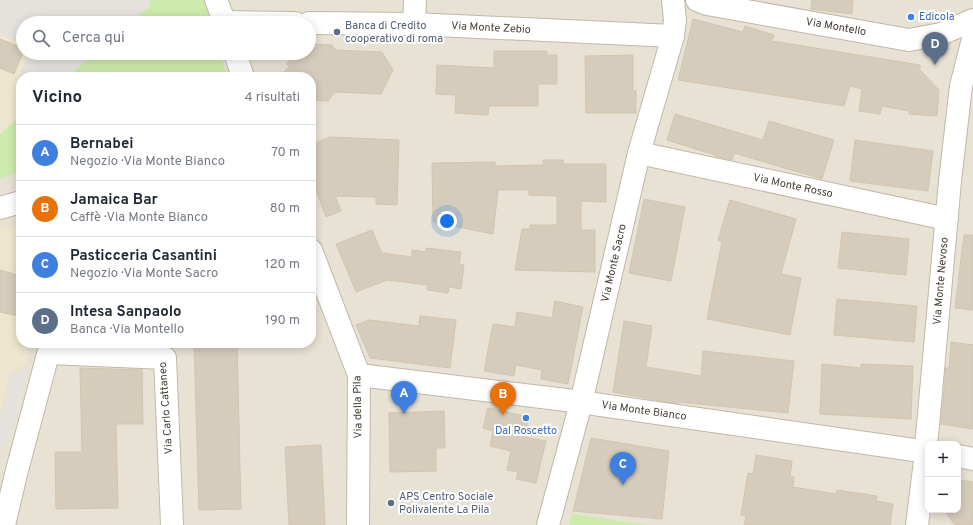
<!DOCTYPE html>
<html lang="it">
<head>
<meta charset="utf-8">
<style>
  body { margin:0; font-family:Overpass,sans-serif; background:#f6f6f7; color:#1f2937 }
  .controls { position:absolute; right:12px; bottom:12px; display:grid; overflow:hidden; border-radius:8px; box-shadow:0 2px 10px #0003 }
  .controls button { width:36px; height:36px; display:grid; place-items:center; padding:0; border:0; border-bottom:1px solid #e0e1e3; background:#fff; color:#1f2937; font:20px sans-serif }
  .you { position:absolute; left:447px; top:221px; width:14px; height:14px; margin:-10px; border:3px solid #fff; border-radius:50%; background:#1a73e8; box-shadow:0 0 0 6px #1a73e833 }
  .badge { display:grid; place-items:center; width:26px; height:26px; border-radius:50%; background:#ea580c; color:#fff; font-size:13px; font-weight:700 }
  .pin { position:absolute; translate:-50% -33px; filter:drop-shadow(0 1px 2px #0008) }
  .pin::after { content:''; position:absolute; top:21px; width:14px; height:12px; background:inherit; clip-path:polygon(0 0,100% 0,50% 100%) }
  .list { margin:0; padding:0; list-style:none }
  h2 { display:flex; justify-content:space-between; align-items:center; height:52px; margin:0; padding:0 16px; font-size:17px }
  h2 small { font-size:13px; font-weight:400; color:#747a83 }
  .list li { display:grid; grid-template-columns:26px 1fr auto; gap:12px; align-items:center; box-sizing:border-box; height:56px; padding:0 16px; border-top:1px solid #e0e1e3 }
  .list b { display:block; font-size:15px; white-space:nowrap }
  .list p { margin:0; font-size:13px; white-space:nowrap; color:#747a83 }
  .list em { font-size:13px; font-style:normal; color:#747a83 }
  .icon { flex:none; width:22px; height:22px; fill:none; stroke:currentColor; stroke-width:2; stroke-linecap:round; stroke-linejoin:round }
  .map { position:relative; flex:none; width:973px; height:525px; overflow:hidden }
  .search { position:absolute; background:#fff; box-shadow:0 2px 10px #0003; left:16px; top:16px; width:300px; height:44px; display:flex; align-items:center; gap:10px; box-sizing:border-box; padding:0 14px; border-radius:22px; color:#747a83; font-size:15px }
  .panel { position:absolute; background:#fff; box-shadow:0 2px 10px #0003; left:16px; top:72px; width:300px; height:276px; border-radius:16px }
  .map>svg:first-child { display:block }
  .residential { fill:#e8e2d4; fill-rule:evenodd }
  .education { fill:#eee6cf }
  .green { fill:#cdebac }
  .parking { fill:#e5e2de }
  .building { fill:#d6ccbb; stroke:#d1c5ae }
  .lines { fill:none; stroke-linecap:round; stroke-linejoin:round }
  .minor-casing { stroke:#c0b8a8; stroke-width:24 }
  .minor { stroke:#fff; stroke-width:22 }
  .shop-dot { fill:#3f7fe0; stroke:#fff; stroke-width:1.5 }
  .service-dot { fill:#5c6f8a; stroke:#fff; stroke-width:1.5 }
  .labels { text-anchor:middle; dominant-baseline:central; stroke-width:4; stroke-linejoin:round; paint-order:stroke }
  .shop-label { font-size:11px; fill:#366cbe; stroke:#fff; text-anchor:start }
  .service-label { font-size:11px; fill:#4e5e75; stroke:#fff; text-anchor:start }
  .street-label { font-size:11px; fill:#474135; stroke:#fff }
</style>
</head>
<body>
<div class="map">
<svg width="973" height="525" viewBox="0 0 973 525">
  <rect width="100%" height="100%" fill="#f4f0e6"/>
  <path class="residential" d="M0,0h973v525h-973zM23,23h286v30h-286zM21,77h290v266h-290zM928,444h30v66h-30z"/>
  <g class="education">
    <path d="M0,33l23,10v5l-23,-9z"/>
    <path d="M23,52l6,1 -10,23 2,2v38l-21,18v-62l1,-3 13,5z"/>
    <path d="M21,226v117h9l-4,21 -17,9 -9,38v-182z"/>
  </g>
  <g class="green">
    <path d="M151,0h53l7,23h-81l19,-16z"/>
    <path d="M95,53h125l7,24h-160z"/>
    <path d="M21,116v26l-5,2 5,13v15l-21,7v-45z"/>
    <path d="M572,514l77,11h-80z"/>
  </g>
  <g class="parking">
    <path d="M0,0h151l-2,7 -19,16h-107v20l-23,-10z"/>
    <path d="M29,53h66l-28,24 -46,1 -2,-1z"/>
    <path d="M28,368l-19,74 -9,5v-19l13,-53z"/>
  </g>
  <g class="building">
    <path d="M812,0h41l-1,14 -41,-5z"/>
    <path d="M693,19l50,13 2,-6 29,9 -2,6 148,24v5l19,20 -2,26 -28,-2v-3l-27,-5 -2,8 -21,-3 3,-22 -12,-3 -6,20 -166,-26z"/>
    <path d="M0,39l23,9v4l-9,22 -14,-6z"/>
    <path d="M309,44l23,1 3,5 47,2 11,18 -12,24 -46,-2 -7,9 -17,-1v-23h-30l8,-11 -2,-2 7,-11h15z"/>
    <path d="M494,51h53v4h10v29h-19v22h-49l-1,9 -33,-2 1,-18 -20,-1 1,-29 57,3z"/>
    <path d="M633,55v36l3,-1v23h-50l-1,-57z"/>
    <path d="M675,114l88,26 6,-19 65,19 -12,39 -88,-26 -2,7 -17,-4v-1l-48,-15z"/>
    <path d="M330,137l69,3 -2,65 -21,-1v-7l-41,-1 6,15 -15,6 -15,-41v-31z"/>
    <path d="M855,140l78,11 -5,40 -78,-10z"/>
    <path d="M543,160h20v4h43v38l-25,-1v29h14v42l-80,-2 7,-41h8v-4h27v-29l-28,-1v-5h-31l-5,44 -60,-12 -1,-59 63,-1v4l48,-1z"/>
    <path d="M644,199l41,8 -14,74 -42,-8z"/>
    <path d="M730,200l66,19 -15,55 20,4 -11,57 -83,-16 15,-78 -4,-1z"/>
    <path d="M372,230l10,23 30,4v-7l14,2v-4l35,4 -2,12 5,1 -3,24 -12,-2 -1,6 -21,-3 1,-5 -41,-5 -31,12 -20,-48z"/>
    <path d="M842,232l67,7 -3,36 -68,-7z"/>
    <path d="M964,235h9v75l-18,-2z"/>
    <path d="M0,270l21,6v28l-3,12 -18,-4z"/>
    <path d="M837,299l80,7 -3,36 -80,-7z"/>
    <path d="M555,301l28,6 -15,77 -27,-5 1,-9 -26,-5 -2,11 -30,-5 9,-47 22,3 2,-15 35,6z"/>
    <path d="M420,316l36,4 -6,48 -80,-10 -14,-33 13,-5 50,6z"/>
    <path d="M624,321l28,5 -6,41 55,9 2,-25 91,10 -6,52 -109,-11 -1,2 -65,-12z"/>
    <path d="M951,342l22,3v84l-32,-5 5,-56h3z"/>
    <path d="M194,343h43l4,166 -42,1z"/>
    <path d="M822,364l39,4v-4l52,2 -2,53 -91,-5z"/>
    <path d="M80,368l62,2 1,54h-27l2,84 -62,1 -1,-57h27z"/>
    <path d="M488,408l41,9 -5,20 22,4 -10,42 -20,-4 2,-7 -11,-2 4,-19 -21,-5 3,-15 -10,-3z"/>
    <path d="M444,411l1,37h-9v23l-46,1 -1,-59z"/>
    <path d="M591,438l78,13 -7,68 -89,-8z"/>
    <path d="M321,445l4,80h-36l-4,-78z"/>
    <path d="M756,455l36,6 -2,16h4l-1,10 43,7 1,-4 40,6 -1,5 17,3 -3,21h-146l2,-9 -5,-1 7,-42 5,1z"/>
    <path d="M958,480l15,2v43h-18l-11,-15h14z"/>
  </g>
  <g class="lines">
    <defs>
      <g id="minor">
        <path d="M216,0l9,23"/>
        <path d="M697,0l10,4 202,36 32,-6 32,-14"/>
        <path d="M225,22l70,1"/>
        <path d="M309,23l105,1 259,12"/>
        <path d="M414,24l1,-24"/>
        <path d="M235,53l8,24"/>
        <path d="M639,153l308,66"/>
        <path d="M0,208l21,-6"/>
        <path d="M311,250l48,125 -1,150"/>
        <path d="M49,353l116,5 7,167"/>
        <path d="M359,375l207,25 362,52"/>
        <path d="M958,456l15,3"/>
        <path d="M4,525l12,-51 35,-131"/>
        <path d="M548,525l33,-122 58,-250 34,-117 2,-16 -2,-20"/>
        <path d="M917,525l7,-56 26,-288 11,-95 12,-47"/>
      </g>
    </defs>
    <use href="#minor" class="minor-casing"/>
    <use href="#minor" class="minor"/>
  </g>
  <g class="shop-dot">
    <circle cx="911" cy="17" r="4"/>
    <circle cx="526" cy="418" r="4"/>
  </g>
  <g class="service-dot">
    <circle cx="337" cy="32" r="4"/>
    <circle cx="391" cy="503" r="4"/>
  </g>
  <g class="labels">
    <g class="shop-label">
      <text x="919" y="17">Edicola</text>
      <text x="526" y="431" text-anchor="middle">Dal Roscetto</text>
    </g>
    <g class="service-label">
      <text x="345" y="26">Banca di Credito<tspan x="345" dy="13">cooperativo di roma</tspan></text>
      <text x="399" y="497">APS Centro Sociale<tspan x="399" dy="13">Polivalente La Pila</tspan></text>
    </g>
    <g class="street-label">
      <text transform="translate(836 27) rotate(10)">Via Montello</text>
      <text transform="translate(491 28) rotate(3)">Via Monte Zebio</text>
      <text transform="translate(793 186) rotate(12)">Via Monte Rosso</text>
      <text transform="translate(614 263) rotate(-77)">Via Monte Sacro</text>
      <text transform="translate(941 281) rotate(-85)">Via Monte Nevoso</text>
      <text transform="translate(358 407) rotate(-91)">Via della Pila</text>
      <text transform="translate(166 408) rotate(-94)">Via Carlo Cattaneo</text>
      <text transform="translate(644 411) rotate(8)">Via Monte Bianco</text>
    </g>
  </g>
</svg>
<div class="controls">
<button>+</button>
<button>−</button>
</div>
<div class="you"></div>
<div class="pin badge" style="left:404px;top:414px;background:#3f7fe0">A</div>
<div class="pin badge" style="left:503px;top:415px;background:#e8710a">B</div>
<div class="pin badge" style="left:623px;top:485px;background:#3f7fe0">C</div>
<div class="pin badge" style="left:935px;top:65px;background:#5c6f8a">D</div>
<div class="search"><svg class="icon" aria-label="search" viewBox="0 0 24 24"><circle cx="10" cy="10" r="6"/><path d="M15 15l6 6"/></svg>Cerca qui</div>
<section class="panel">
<h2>Vicino<small>4 risultati</small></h2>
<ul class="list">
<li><span class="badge" style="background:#3f7fe0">A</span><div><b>Bernabei</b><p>Negozio · Via Monte Bianco</p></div><em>70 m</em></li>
<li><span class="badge" style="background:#e8710a">B</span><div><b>Jamaica Bar</b><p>Caffè · Via Monte Bianco</p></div><em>80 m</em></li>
<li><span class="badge" style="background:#3f7fe0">C</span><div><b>Pasticceria Casantini</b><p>Negozio · Via Monte Sacro</p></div><em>120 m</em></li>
<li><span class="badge" style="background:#5c6f8a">D</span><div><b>Intesa Sanpaolo</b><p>Banca · Via Montello</p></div><em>190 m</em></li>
</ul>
</section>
</div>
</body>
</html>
